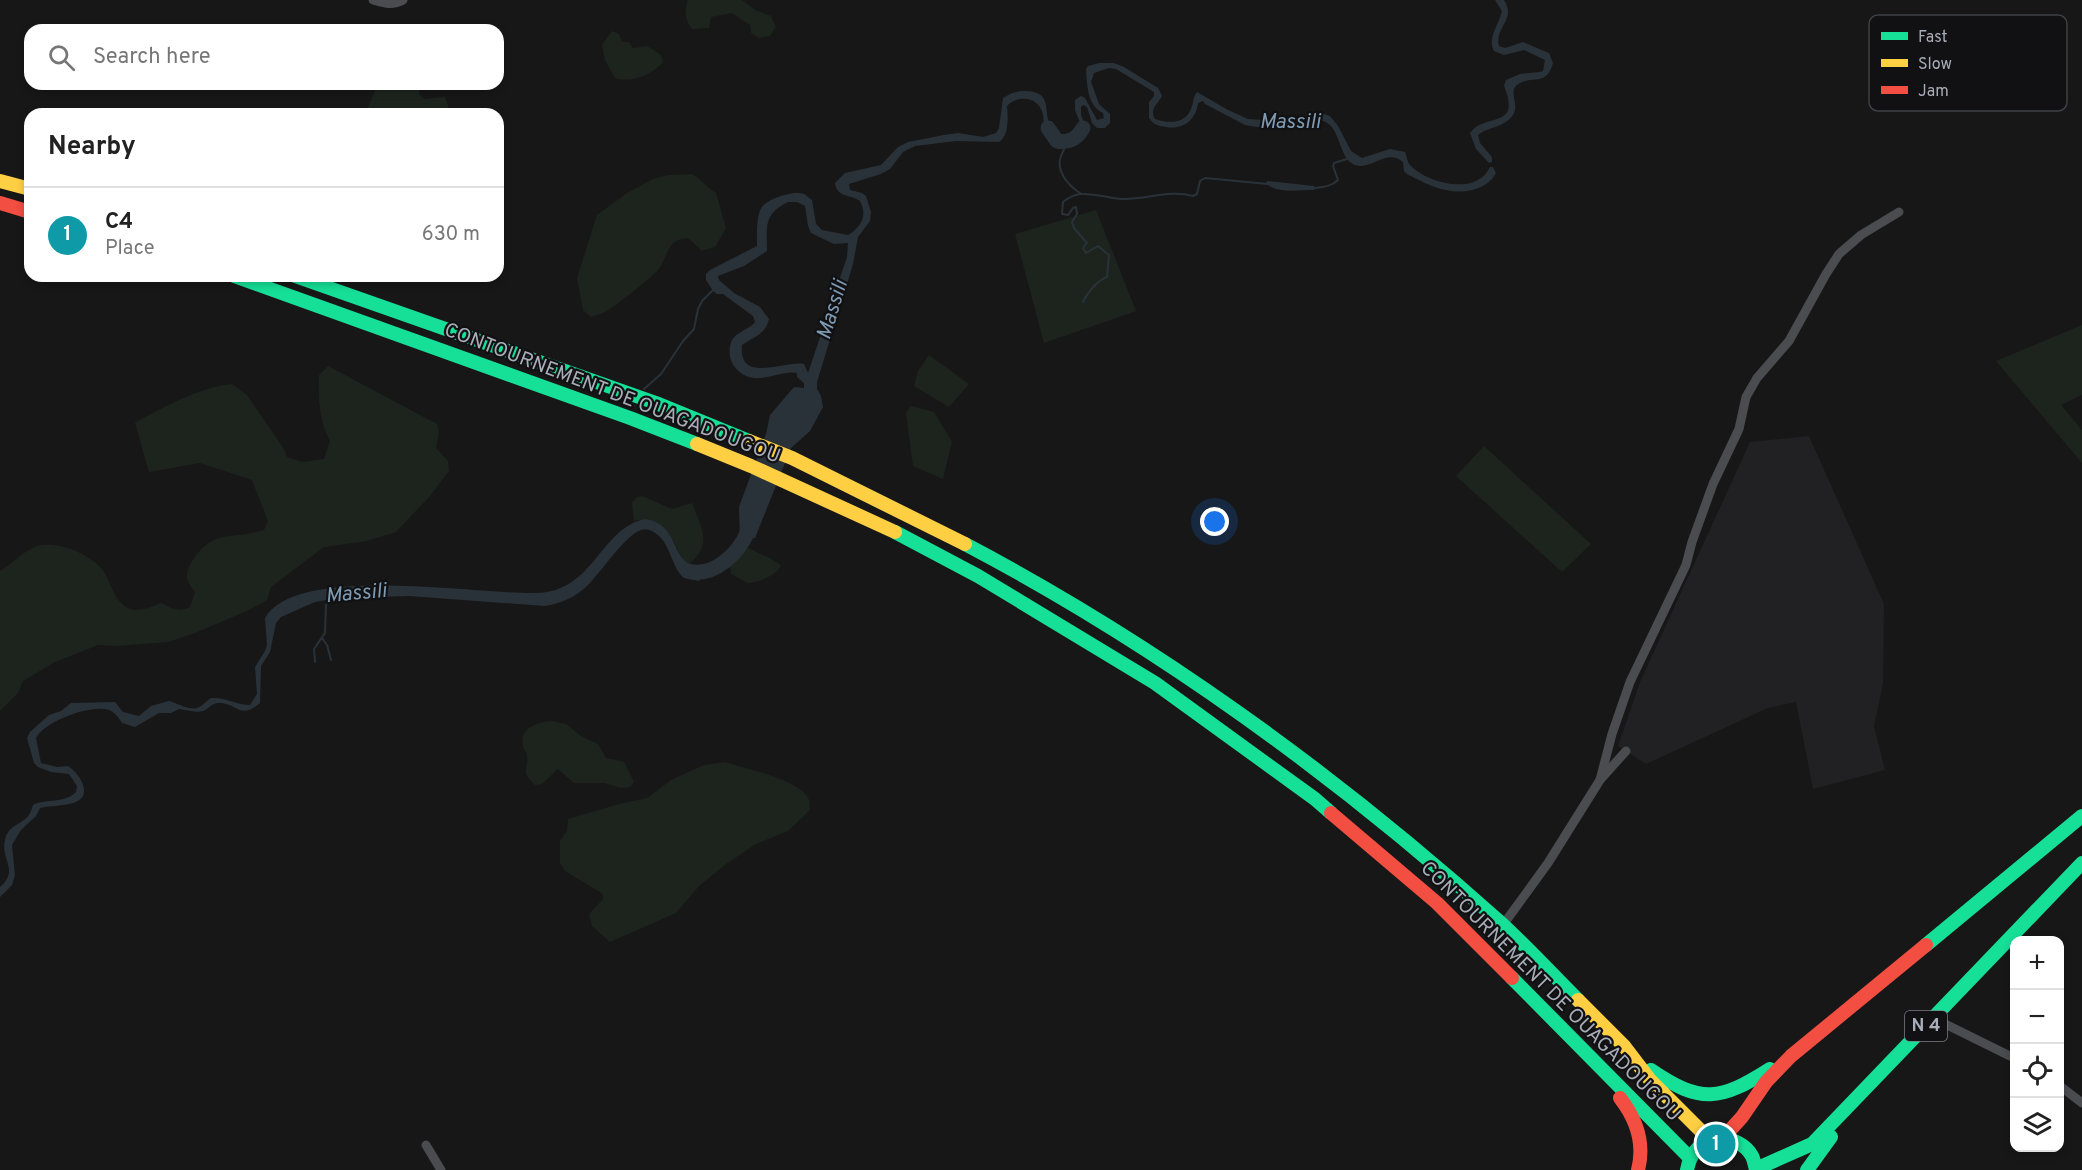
<!DOCTYPE html>
<html lang="en">
<head>
<meta charset="utf-8">
<style>
  body { margin:0; font-family:Overpass,sans-serif; background:#f2f2f2; color:#222 }
  .controls { position:absolute; right:18px; bottom:18px; display:grid; overflow:hidden; border-radius:12px; box-shadow:0 3px 9px #0003 }
  .controls button { width:54px; height:54px; display:grid; place-items:center; padding:0; border:0; border-bottom:2px solid #e0e0e0; background:#fff; color:#222; font:30px sans-serif }
  .you { position:absolute; left:1215px; top:522px; width:21px; height:21px; margin:-15px; border:4px solid #fff; border-radius:50%; background:#1a73e8; box-shadow:0 0 0 9px #1a73e833 }
  .badge { display:grid; place-items:center; width:39px; height:39px; border-radius:50%; background:#b45309; color:#fff; font-size:20px; font-weight:700 }
  .pin { position:absolute; translate:-50% -50%; border:3px solid #fff; box-shadow:0 2px 6px #0006 }
  .list { margin:0; padding:0; list-style:none }
  h2 { display:flex; justify-content:space-between; align-items:center; height:78px; margin:0; padding:0 24px; font-size:26px }
  h2 small { font-size:20px; font-weight:400; color:#767676 }
  .list li { display:grid; grid-template-columns:39px 1fr auto; gap:18px; align-items:center; box-sizing:border-box; height:96px; padding:0 24px; border-top:2px solid #e0e0e0 }
  .list b { display:block; font-size:22px; white-space:nowrap }
  .list p { margin:0; font-size:20px; white-space:nowrap; color:#767676 }
  .list em { font-size:20px; font-style:normal; color:#767676 }
  .icon { flex:none; width:33px; height:33px; fill:none; stroke:currentColor; stroke-width:2; stroke-linecap:round; stroke-linejoin:round }
  .map { position:relative; flex:none; width:2082px; height:1170px; overflow:hidden }
  .search { position:absolute; background:#fff; box-shadow:0 3px 9px #0003; left:24px; top:24px; width:480px; height:66px; display:flex; align-items:center; gap:15px; box-sizing:border-box; padding:0 21px; border-radius:18px; color:#767676; font-size:22px }
  .panel { position:absolute; background:#fff; box-shadow:0 3px 9px #0003; left:24px; top:108px; width:480px; height:174px; border-radius:18px }
  .map>svg:first-child { display:block }
  .built { fill:#212123 }
  .green { fill:#1d241e }
  .water { fill:#2a3239; fill-rule:evenodd }
  .lines { fill:none; stroke-linecap:round; stroke-linejoin:round }
  .stream { stroke:#2a3239; stroke-width:2 }
  .river { stroke:#2a3239; stroke-width:15 }
  .street { stroke:#4b4c50; stroke-width:9 }
  .fast { stroke:#16e098; stroke-width:14 }
  .slow { stroke:#ffcf43; stroke-width:14 }
  .jam { stroke:#f24e42; stroke-width:14 }
  .labels { text-anchor:middle; dominant-baseline:central; stroke-width:4.5; stroke-linejoin:round; paint-order:stroke }
  .shield { fill:#111113; stroke:#7b7e86; stroke-width:1.5 }
  .shield-label { font-size:18px; font-weight:bold; fill:#a8adb8 }
  .street-label { font-size:20px; fill:#a8adb8; stroke:#111113 }
  .water-label { font-size:21px; font-style:italic; fill:#7f9bb3; stroke:#111113 }
  .key { fill:#111113; stroke:#3e4045; stroke-width:1.5 }
  .key-label { font-size:16px; fill:#a8adb8 }
</style>
</head>
<body>
<div class="map">
<svg width="2082" height="1170" viewBox="0 0 2082 1170">
  <rect width="100%" height="100%" fill="#171717"/>
  <path class="built" d="M1809,436l75,168 -1,79 -9,43 11,44 -72,19 -17,-87 -28,6 -122,56 -28,-18 22,-64 110,-240z"/>
  <g class="green">
    <path d="M688,0h54l13,10 16,6 5,11 -6,9 -11,2 -8,-5 -1,-8 -18,-12 -21,4 -2,11 -17,1c-7,-9 -8,-18 -4,-29z"/>
    <path d="M612,31l7,3 3,8h7l4,6 14,-2 14,9 2,7c-11,13 -32,21 -48,16l-10,-18 -3,-15z"/>
    <path d="M378,84h42l-1,10 5,5 21,-2 6,17h-86z"/>
    <path d="M691,174c11,5 15,13 25,19l10,35 -11,19 -13,4 -14,-13c-22,1 -19,18 -30,32 -6,7 -45,38 -53,42 -4,2 -9,3 -14,5l-8,-7 -6,-32 20,-63 30,-22 26,-14 16,-4z"/>
    <path d="M1096,210l40,101 -92,32 -29,-109z"/>
    <path d="M2082,325v70l-21,10 21,25v33l-86,-102z"/>
    <path d="M929,355l40,29 -20,23 -35,-21 4,-15z"/>
    <path d="M328,366l109,58 2,8 -3,16 12,13 1,10 -19,25 -34,36 -29,9 -43,6 -53,40 -4,13 -18,10 -54,23 -27,9 -52,4 -18,-1 -45,18 -30,18 -5,12 -18,18v-140c11,-7 22,-18 34,-24 21,-8 54,6 67,21 10,12 11,30 25,39 10,7 25,0 35,-4 10,5 18,10 29,4l5,-15c-9,-11 -11,-16 -4,-29 22,-36 41,-22 73,-33l4,-9 -16,-41 -52,-17 -51,9 -14,-49c28,-16 65,-36 97,-39l15,11 37,54 3,8 15,5 22,-3 6,-18c-11,-22 -12,-42 -11,-66z"/>
    <path d="M911,406l23,6 18,30 -9,37 -30,-13 -7,-53z"/>
    <path d="M1484,446l107,98 -29,28 -106,-96z"/>
    <path d="M642,496l30,13 20,-6c10,27 21,41 -4,62l-5,-5 -10,-20 -28,-21 -11,2 -2,-19 5,-5z"/>
    <path d="M744,545c10,7 31,14 37,21 -6,10 -22,16 -33,17l-17,-9 -2,-16 8,-9 1,1z"/>
    <path d="M552,721l14,3 15,12 17,8 8,14 18,4 10,20 -4,5 -9,1 -17,-5h-30l-16,-14 -16,15 -7,1c-17,-16 -5,-16 -8,-30 -1,-4 -4,-6 -4,-9 -4,-19 16,-24 29,-25z"/>
    <path d="M725,762c20,7 76,17 84,38 1,3 0,7 1,10l-22,21 -32,13 -30,20 -27,22 -23,27 -66,29 -18,-16 -3,-12 14,-15v-5l-38,-23 -5,-8v-22l7,-10 1,-12 51,-15 28,-6 24,-18 33,-15z"/>
  </g>
  <g class="water">
    <path d="M1495,0h9c13,20 -10,27 -5,46l6,2 18,-6 26,11 4,10c-7,25 -21,11 -36,22 -9,7 3,20 -4,30 -9,13 -26,12 -35,20l2,8 12,14v5l-3,1 -13,-14 -6,-16c15,-21 52,-3 34,-47l2,-6 14,-6 20,-2 3,-1 2,-11 -21,-10 -20,5 -10,-4c-7,-14 5,-26 8,-40z"/>
    <path d="M1099,63h15l10,4 34,21 4,8c-4,8 -13,13 -7,23 15,5 32,5 37,-13 2,-6 1,-9 5,-14l31,18 20,9 48,3 15,-9 13,1 6,2 8,10 13,25 11,7 28,-9 15,3c2,4 2,10 5,13 18,19 67,31 80,2h3l3,6c-3,6 -7,9 -13,13 -26,13 -52,1 -76,-12l-3,-3 -1,-9c-17,-15 -33,11 -50,2 -18,-10 -10,-48 -42,-44l-9,8 -24,-2 -21,1 -12,-2 -40,-21 -2,-3 -5,2c-2,17 -15,27 -32,24 -8,-1 -12,-2 -17,-9v-16l5,-6v-4l-38,-23 -7,-1 -15,5 -3,9 8,22 11,10v9l-5,5h-8l-5,-5 -5,-16 -4,-2 -2,2v8l5,13c-3,7 -7,12 -16,14l-1,-5 12,-12 -6,-15v-10l6,-4 4,2 12,22 7,-2 -1,-5c-16,-7 -16,-30 -17,-44l2,-3z"/>
    <path d="M1021,91c32,-1 22,16 29,36 3,7 9,9 11,16l-6,1 -11,-10c-1,-8 1,-18 -3,-25 -6,-13 -26,-13 -34,-3 1,12 2,30 -8,36l-43,-1 -41,5 -12,6 -13,17 -9,5 -32,10 1,6 12,3 4,3 5,16 -1,9 -12,16 -5,27 -36,118v7l4,7 2,11 -13,24 -19,17 -36,90 -7,1 -10,12 -2,-3 4,-8 -1,-33 27,-73 4,-19 24,-28 10,1v-5l-7,-6v-4c-20,-4 -44,18 -63,-7 -4,-5 -6,-16 -3,-23 3,-11 18,-13 24,-21l-2,-6 -30,-22h-6l-4,-3 -7,-11v-6l4,-4 47,-24c0,-11 -1,-31 5,-39 7,-9 32,-17 42,-13 3,2 5,4 8,6l4,24 6,6 26,5c13,-8 20,-19 12,-34 -10,-7 -23,-3 -25,-18l10,-10 36,-8 17,-18 10,-5 36,-7 14,-2 25,4 13,-4 3,-5 4,-30 9,-5zM788,202h9l8,4 3,20 3,7 23,11 14,-1 -1,14 -39,116 -4,-9c-19,-4 -66,21 -62,-19 12,-8 24,-11 27,-26l-9,-12 -26,-14 -15,-13 -1,-4 26,-10 23,-15c0,-24 -4,-37 21,-49z"/>
    <path d="M1267,181l47,5 1,2 -1,2c-14,0 -38,4 -48,-7z"/>
    <path d="M645,519c39,6 22,50 61,48l3,4 -2,2 -4,1 -4,7 -15,-3c-13,-12 -13,-32 -26,-43 -5,-4 -11,-7 -17,-5 -16,5 -41,44 -55,57 -11,10 -26,17 -41,19l-136,-10 -70,2 -24,4 -34,15 -5,6 -6,29 -9,14 -1,37c-19,17 -22,1 -40,0 -8,-1 -10,5 -17,8 -8,2 -16,-1 -24,-2l-8,4h-12l-24,14 -13,-4c-3,-5 -7,-11 -13,-13 -18,-6 -64,11 -73,28l5,25 16,4 11,-1c7,5 12,11 15,19 8,24 -30,19 -43,23l-4,8 -15,14 -9,15 3,30 -3,10 -12,12v-10c20,-17 0,-28 5,-47 3,-16 20,-16 25,-27 1,-2 2,-5 3,-8 14,-7 31,-1 43,-13l1,-6 -8,-12 -18,-2 -13,-5 -4,-4 -7,-25 3,-6 19,-17 12,-4 10,-8 44,-1 8,10 16,4 12,-10 18,-5c8,2 22,11 30,6 5,-2 8,-7 12,-9 15,-1 25,7 39,7l7,-11 -2,-27 10,-16 2,-6 -2,-27c31,-55 216,-23 272,-25 58,-2 62,-64 108,-74z"/>
  </g>
  <g class="lines">
    <g class="stream">
      <path d="M1065,142c1,7 -2,8 -4,14 -6,15 8,30 19,37"/>
      <path d="M1315,188c9,-1 17,-2 23,-8l-5,-14 1,-3 13,-4"/>
      <path d="M1083,302c4,-9 15,-22 24,-25l2,-22 -11,-9 -12,7 -3,-5 4,-5 -13,-15 -2,-6 5,-8 -1,-7 -3,1 -5,7 -6,-1 1,-12c5,-4 10,-7 17,-8 14,-1 28,4 42,5 24,1 48,-10 71,-3l4,-2 3,-13 5,-3 63,6"/>
      <path d="M644,389l17,-15 22,-33 11,-12 4,-20 4,-8 11,-11"/>
      <path d="M322,638l5,7 4,15"/>
      <path d="M315,662l-1,-13 11,-16 1,-28 2,-5"/>
    </g>
    <g class="river">
      <path d="M1048,128l9,13c12,2 20,-2 26,-13"/>
      <path d="M688,571c26,7 51,-18 60,-40"/>
    </g>
    <g class="street">
      <path d="M373,0c11,3 19,6 30,0"/>
      <path d="M1600,780l12,-46 18,-52 56,-117 6,-23 21,-58 26,-55 7,-32 11,-19 32,-37 37,-67 13,-20 22,-19 38,-23"/>
      <path d="M1503,925l45,-62 52,-83 26,-29"/>
      <path d="M1933,1018l81,40"/>
      <path d="M2060,1086l22,17"/>
      <path d="M426,1145l15,25"/>
    </g>
    <g class="fast">
      <path d="M234,276l396,142 67,26"/>
      <path d="M295,276l361,127 93,38"/>
      <path d="M895,532l83,44 177,107 160,116 16,14"/>
      <path d="M965,544c194,102 373,233 536,379 27,25 52,52 77,77"/>
      <path d="M1926,945l156,-129"/>
      <path d="M1512,978l178,180"/>
      <path d="M1651,1070c50,34 69,31 119,-1"/>
      <path d="M1756,1169l56,-25 270,-281"/>
      <path d="M1687,1170c1,-4 2,-10 5,-14 12,-22 47,-23 60,0 2,4 3,10 4,14"/>
      <path d="M1807,1170l24,-33"/>
    </g>
    <g class="slow">
      <path d="M0,181l30,8"/>
      <path d="M749,441l43,17 173,86"/>
      <path d="M697,444l54,22 144,66"/>
      <path d="M1578,1000l46,46 26,34 60,60"/>
    </g>
    <g class="jam">
      <path d="M0,203l30,9"/>
      <path d="M1331,813l106,90 75,75"/>
      <path d="M1620,1098c17,22 25,45 18,72"/>
      <path d="M1723,1138l19,-21 24,-35 25,-26 135,-111"/>
    </g>
  </g>
  <g class="labels">
    <rect class="shield" x="1905" y="1011" width="42" height="30" rx="4.5"/>
    <g class="shield-label">
      <text x="1926" y="1026">N 4</text>
    </g>
    <g class="street-label">
      <text transform="translate(612 394) rotate(21)">CONTOURNEMENT DE OUAGADOUGOU</text>
      <text transform="translate(1550 992) rotate(45)">CONTOURNEMENT DE OUAGADOUGOU</text>
    </g>
    <g class="water-label">
      <text x="1290" y="122">Massili</text>
      <text transform="translate(833 310) rotate(-73)">Massili</text>
      <text transform="translate(356 594) rotate(-5)">Massili</text>
    </g>
  </g>
  <rect x="1869" y="15" width="198" height="96" rx="9" class="key"/>
  <rect x="1881" y="32" width="27" height="8" fill="#16e098"/>
  <rect x="1881" y="59" width="27" height="8" fill="#ffcf43"/>
  <rect x="1881" y="86" width="27" height="8" fill="#f24e42"/>
  <g class="key-label">
    <text x="1918" y="42">Fast</text>
    <text x="1918" y="69">Slow</text>
    <text x="1918" y="96">Jam</text>
  </g>
</svg>
<div class="controls">
<button>+</button>
<button>−</button>
<button><svg class="icon" aria-label="locate" viewBox="0 0 24 24"><circle cx="12" cy="12" r="6"/><path d="M12 2v4M12 18v4M2 12h4M18 12h4"/></svg></button>
<button><svg class="icon" aria-label="layers" viewBox="0 0 24 24"><path d="M12 4l9 5-9 5-9-5zM3 14l9 5 9-5"/></svg></button>
</div>
<div class="you"></div>
<div class="pin badge" style="left:1716px;top:1144px;background:#0f9aa8">1</div>
<div class="search"><svg class="icon" aria-label="search" viewBox="0 0 24 24"><circle cx="10" cy="10" r="6"/><path d="M15 15l6 6"/></svg>Search here</div>
<section class="panel">
<h2>Nearby<small></small></h2>
<ul class="list">
<li><span class="badge" style="background:#0f9aa8">1</span><div><b>C4</b><p>Place</p></div><em>630 m</em></li>
</ul>
</section>
</div>
</body>
</html>
